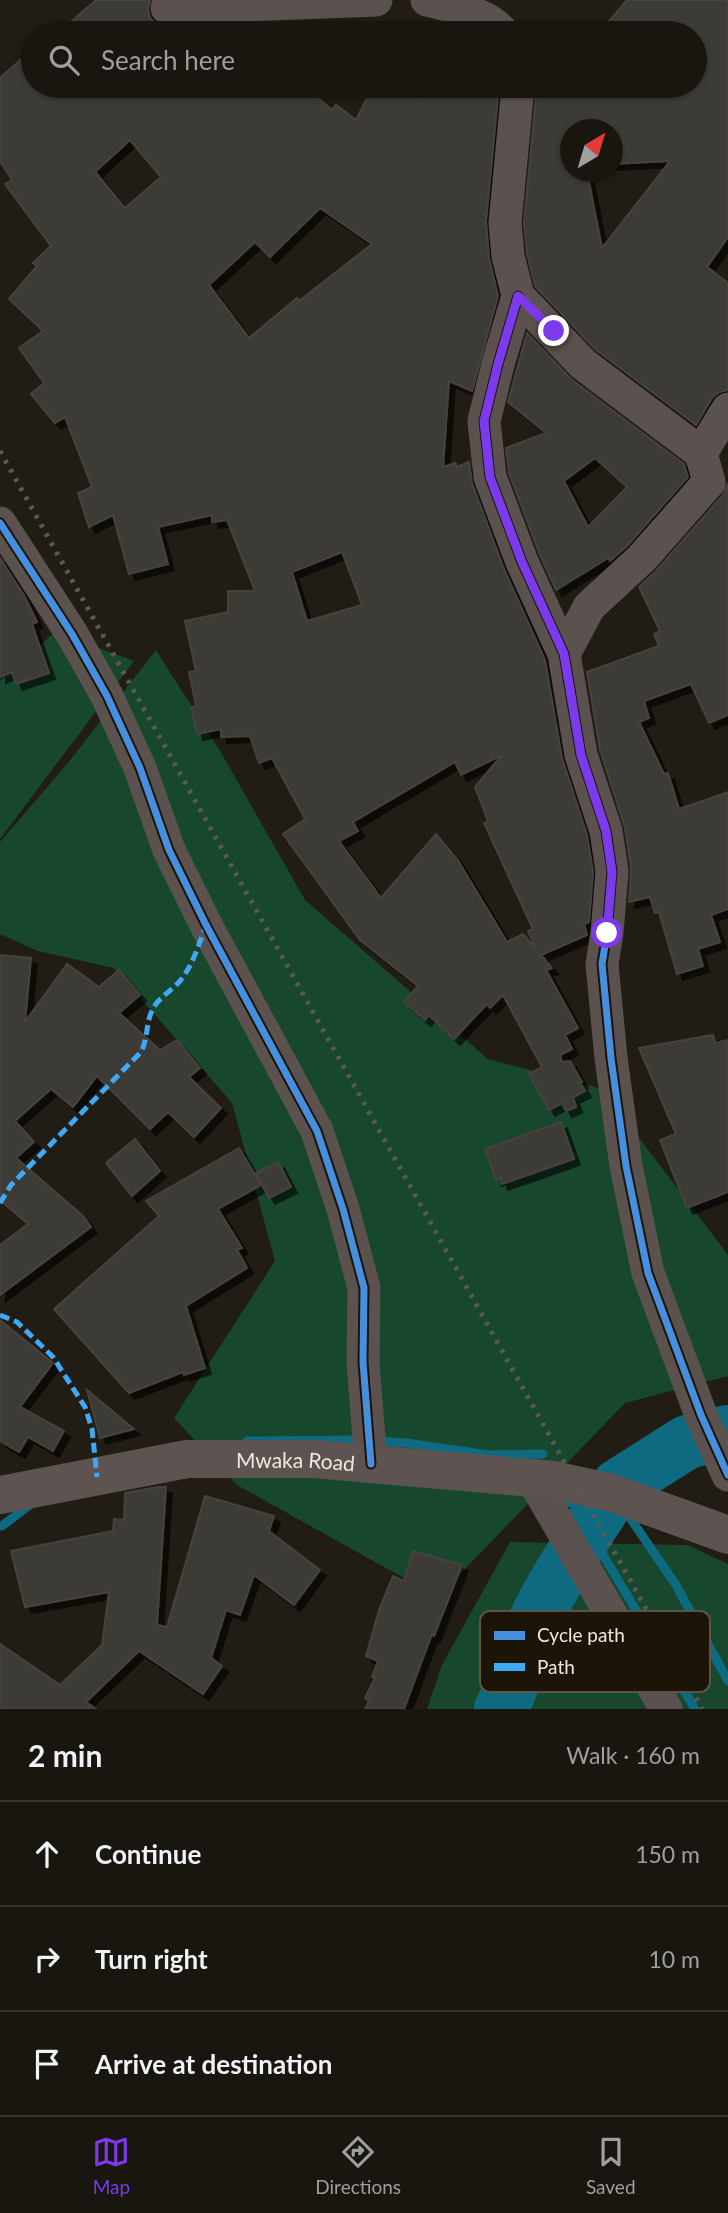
<!DOCTYPE html>
<html lang="en">
<head>
<meta charset="utf-8">
<style>
  body { margin:0; font-family:Lato,sans-serif; background:#221e18; color:#f1f3f6 }
  .compass { position:absolute; left:560px; top:119px; width:63px; height:63px; border-radius:50%; background:#19150f; box-shadow:0 2px 5px #0004; rotate:38deg }
  .stop { position:absolute; width:21px; height:21px; margin:-16px; border:5px solid #7c3aed; border-radius:50%; background:#fff }
  .stop.end { background:#7c3aed; border-color:#fff; box-shadow:0 2px 7px #0008 }
  .list { margin:0; padding:0; list-style:none }
  h2 { display:flex; justify-content:space-between; align-items:center; height:91px; margin:0; padding:0 28px; font-size:30px }
  h2 small { font-size:23px; font-weight:400; color:#9f9f9e }
  .list li { display:grid; grid-template-columns:46px 1fr auto; gap:21px; align-items:center; box-sizing:border-box; height:105px; padding:0 28px; border-top:2px solid #37342f }
  .list b { display:block; font-size:26px; white-space:nowrap }
  .list em { font-size:23px; font-style:normal; color:#9f9f9e }
  .icon { flex:none; width:38px; height:38px; fill:none; stroke:currentColor; stroke-width:2; stroke-linecap:round; stroke-linejoin:round }
  .map { position:relative; flex:none; width:728px; height:1709px; overflow:hidden }
  .search { position:absolute; background:#19150f; box-shadow:0 2px 5px #0004; left:21px; right:21px; top:21px; height:77px; display:flex; align-items:center; gap:18px; box-sizing:border-box; padding:0 24px; border-radius:38px; color:#9f9f9e; font-size:26px }
  .sheet { height:406px; background:#19150f }
  nav { display:flex; justify-content:space-around; align-items:center; box-sizing:border-box; height:98px; border-top:2px solid #37342f; background:#19150f; font-size:19px; color:#9f9f9e }
  nav a { display:grid; justify-items:center; gap:4px }
  nav .on { color:#7c3aed }
  .map>svg:first-child { display:block }
  .green { fill:#17482d }
  .lines { fill:none; stroke-linecap:round; stroke-linejoin:round }
  .stream { stroke:#0e6a80; stroke-width:9 }
  .river { stroke:#0e6a80; stroke-width:54 }
  .building { fill:#3e3b34; stroke:#47423c; stroke-width:2; fill-rule:evenodd; filter:url(#shadow) }
  .street { stroke:#5b5250; stroke-width:33 }
  .secondary { stroke:#5d5351; stroke-width:38 }
  .rail { stroke:#5e5855; stroke-width:5; stroke-dasharray:3.5 7; stroke-linecap:butt }
  .quiet { stroke:#3fa9f5; stroke-width:5; stroke-dasharray:10 5; stroke-linecap:butt }
  .cycleway-casing { stroke:#1c1407; stroke-width:11 }
  .cycleway { stroke:#468fdf; stroke-width:7 }
  .route { stroke:#7c3aed; stroke-width:9 }
  .labels { text-anchor:middle; dominant-baseline:central; stroke-width:6; stroke-linejoin:round; paint-order:stroke }
  .street-label { font-size:21px; fill:#eee8df; stroke:#1c1407 }
  .key { fill:#1c1407; stroke:#5b5448; stroke-width:2 }
  .key-label { font-size:19px; fill:#eee8df }
</style>
</head>
<body>
<div class="map">
<svg width="728" height="1709" viewBox="0 0 728 1709">
  <defs>
    <filter id="shadow"><feDropShadow dx="6" dy="6" stdDeviation="0" flood-color="#0009"/></filter>
  </defs>
  <rect width="100%" height="100%" fill="#211c14"/>
  <g class="green">
    <path d="M55,632l79,29 -134,178v-158z"/>
    <path d="M156,650l67,106 82,144 183,159 114,30 126,166v121l-103,27 -187,194 -201,-112 -63,-67 101,-157 -43,-158 -118,-135 -76,-17 -38,-17v-92l67,-78z"/>
    <path d="M510,1542l178,3 40,19v145h-301l15,-44z"/>
  </g>
  <g class="lines">
    <g class="stream">
      <path d="M247,1441l116,-1"/>
      <path d="M377,1441l29,2 83,12 54,-1"/>
      <path d="M562,1502l10,1 123,206"/>
      <path d="M626,1512l50,73 52,96"/>
      <path d="M2,1526l29,-22"/>
    </g>
    <path class="river" d="M501,1709c14,-25 20,-54 31,-81 21,-48 53,-91 80,-135l7,-8 68,-43 41,-10"/>
  </g>
  <g class="building">
    <path d="M96,0h54l-2,9 2,9 7,7 11,2 23,-1 5,7h-138z"/>
    <path d="M627,0h101v237l-21,30 21,16v107l-9,2 -7,6 -16,27 -100,-75 -61,-64 -8,-33 -3,-30 13,-137h158v-53h-96zM570,130h42v34l58,-3 -68,87 -15,-76h-17z"/>
    <path d="M33,49v37h271l28,24 4,-5 20,15 17,-34h21l25,12 7,-12h73l-13,135 3,37 9,38 -26,95 -23,-10 -6,86 12,-4 2,4 12,-5 3,21 32,86 41,91 17,98 25,77 6,37 -4,50 -5,2 3,11 -46,20 11,13 -6,2 32,58 -13,7 7,14 -12,6 2,7 8,-1 12,21 -2,1 5,8 -12,6 3,10 -10,4 -4,-8 -13,7 -20,-36 13,-7 -39,-72 -13,13 -3,-4 -33,35 -25,-24 -4,5 -21,-18 14,-16 -58,-46 -77,-106 22,-15 -33,-61 -13,5 -9,-27 -29,1v-8l-24,5 -6,-27 5,-1 -7,-34 7,-1 -11,-50 43,-9v-21h27l-28,-71 -15,2v-7l-54,12 10,37 -39,10 -16,-59 -24,12 -11,-34 14,-6 -27,-70 -10,6 -24,-29 13,-11 -25,-35 24,-17 -34,-32 28,-33 -4,-3 18,-17 -46,-62 7,-4 -12,-19v-83zM130,140l31,37 -36,31 -30,-36zM320,208l52,36 -73,57 -2,-3 -48,40 -40,-53 46,-43 15,15zM342,552l20,53 -55,16 -15,-49zM502,755l-27,32 13,34 -4,2 49,106 -5,2 8,18 -13,-15 -16,8 -50,-83 -21,-25 -55,64 -42,-57 19,-10 -5,-9 102,-60 6,13z"/>
    <path d="M527,333l44,46 113,85 4,13 -60,68 -18,16 -2,-3 -52,32 -16,-35 -31,-82 -3,-25 40,-15 -38,-31zM595,458l32,29 -39,40 -24,-46z"/>
    <path d="M728,483v232l-19,8 -18,-39 -47,17 5,17 -10,4 25,52 4,-1 11,36 49,-17v117l-17,6 9,27 -22,7 5,17 -26,8 -18,-62 -4,1 -5,-16 -21,5 2,-34 -6,-40 -25,-78 -13,-78 72,-26 -5,-12 6,-3 -21,-44 17,-16 67,-76z"/>
    <path d="M0,558l25,39 12,25 -5,2 17,49 -33,11 -4,-12 -12,5z"/>
    <path d="M0,955l31,3 -6,64 42,-58 32,23 20,-17 21,25 -21,18 41,37 17,-10 23,28 -11,9 32,31 -27,29 -26,-25 -18,17 -53,-53 -24,31 -22,-18 -36,32 19,21 -18,16 67,58 8,11 -91,68v-50l28,-21 -28,-24z"/>
    <path d="M713,1035l2,8 13,-3v152l-41,16 -27,-68 16,-6 -37,-86z"/>
    <path d="M561,1122l13,37 -72,25 -2,-6 -4,2 -11,-31z"/>
    <path d="M135,1139l25,32 -28,25 -26,-33z"/>
    <path d="M239,1148l22,37 -43,24 24,39 -5,2 10,18 -61,38 19,62 -21,7 -1,-3 -54,21 -75,-84 105,-93 -13,-15z"/>
    <path d="M278,1162l13,25 -22,11 -13,-25z"/>
    <path d="M0,1320l53,43 -33,44 44,24 -11,20 -25,-14 -9,15 -19,-11z"/>
    <path d="M87,1390l47,39 -34,9z"/>
    <path d="M158,1487h8l-9,138 10,2 38,-131 69,20 -5,15 51,39 -26,35 -40,-30 -14,40 -14,-5 -15,48 11,8 -19,28 -64,-43 -53,51 10,7h-96v-65l60,41 42,-40 7,-53 -84,15 -14,-56 102,-20 1,-12 10,1 1,-27z"/>
    <path d="M413,1551l49,14 -28,71 -2,-2 -28,75h-39l4,-8 -4,-3 10,-20 -3,-1 6,-16 -12,-5 13,-46 14,-34 11,5z"/>
  </g>
  <g class="lines">
    <g class="street">
      <path d="M427,0c24,6 61,13 76,33"/>
      <path d="M167,8l209,-8"/>
      <path d="M518,86l-13,137 3,33 10,40 65,68 118,89"/>
      <path d="M518,296l-20,68 -14,57 6,56 32,85 42,92 17,101 25,76 6,40 -5,62 -5,31 9,94 15,108 22,107 53,142 27,60"/>
      <path d="M0,523l72,111 35,62 33,72 29,82 37,75 111,206 26,78 21,79 -1,74 8,102"/>
      <path d="M564,654l25,-47 53,-49 67,-76 -8,-29 27,-44"/>
      <path d="M532,1478l134,231"/>
    </g>
    <path class="secondary" id="s1" d="M0,1495l187,-36h127l240,21 58,13 116,42"/>
    <path class="rail" d="M0,451l702,1258"/>
    <g class="quiet">
      <path d="M0,1203l11,-18 130,-133c8,-15 4,-34 15,-48 7,-9 17,-15 24,-23 13,-16 19,-37 26,-56"/>
      <path d="M0,1315l17,7 36,35 32,50 7,22 5,48"/>
    </g>
    <defs>
      <g id="cycleway">
        <path d="M518,296l-20,68 -14,57 6,56 32,85 42,92 17,101 25,76 6,40 -5,62 -5,31 9,94 15,108 22,107 53,142 27,60"/>
        <path d="M0,523l72,111 35,62 33,72 29,82 37,75 111,206 26,78 21,79 -1,74 8,102"/>
      </g>
    </defs>
    <use href="#cycleway" class="cycleway-casing"/>
    <use href="#cycleway" class="cycleway"/>
  </g>
  <g class="lines">
    <path class="route" d="M554,331l-36,-35 -20,68 -14,57 6,56 32,85 42,92 17,101 25,76 6,41 -5,61"/>
  </g>
  <g class="labels">
    <g class="street-label">
      <text stroke="none"><textPath href="#s1" startOffset="299">Mwaka Road</textPath></text>
    </g>
  </g>
  <rect x="480" y="1611" width="230" height="81" rx="10" class="key"/>
  <rect x="494" y="1631" width="31" height="9" fill="#468fdf"/>
  <rect x="494" y="1663" width="31" height="8" fill="#3fa9f5"/>
  <g class="key-label">
    <text x="537" y="1642">Cycle path</text>
    <text x="537" y="1674">Path</text>
  </g>
</svg>
<svg class="compass" viewBox="-18 -18 36 36"><path d="M0-13l5 13h-10z" fill="#e53935"/><path d="M0 13l5-13h-10z" fill="#9f9f9e"/></svg>
<div class="stop" style="left:607px;top:933px"></div>
<div class="stop end" style="left:554px;top:331px"></div>
<div class="search"><svg class="icon" aria-label="search" viewBox="0 0 24 24"><circle cx="10" cy="10" r="6"/><path d="M15 15l6 6"/></svg>Search here</div>
</div>
<section class="sheet">
<h2>2 min<small>Walk · 160 m</small></h2>
<ul class="list">
<li><svg class="icon" aria-label="ahead" viewBox="0 0 24 24"><path d="M12 20V5M6 11l6-6 6 6"/></svg><div><b>Continue</b></div><em>150 m</em></li>
<li><svg class="icon" aria-label="right" viewBox="0 0 24 24"><path d="M7 20v-9h11M14 6l5 5-5 5"/></svg><div><b>Turn right</b></div><em>10 m</em></li>
<li><svg class="icon" aria-label="arrive" viewBox="0 0 24 24"><path d="M6 21V4h12l-3 4 3 4H6"/></svg><div><b>Arrive at destination</b></div></li>
</ul>
</section>
<nav>
<a class="on"><svg class="icon" aria-label="map" viewBox="0 0 24 24"><path d="M3 6l6-2 6 2 6-2v14l-6 2-6-2-6 2zM9 4v14M15 6v14"/></svg>Map</a>
<a><svg class="icon" aria-label="directions" viewBox="0 0 24 24"><path d="M12 3l9 9-9 9-9-9zM9 14v-3h6M13 9l2 2-2 2"/></svg>Directions</a>
<a><svg class="icon" aria-label="saved" viewBox="0 0 24 24"><path d="M7 4h10v16l-5-4-5 4z"/></svg>Saved</a>
</nav>
</body>
</html>
